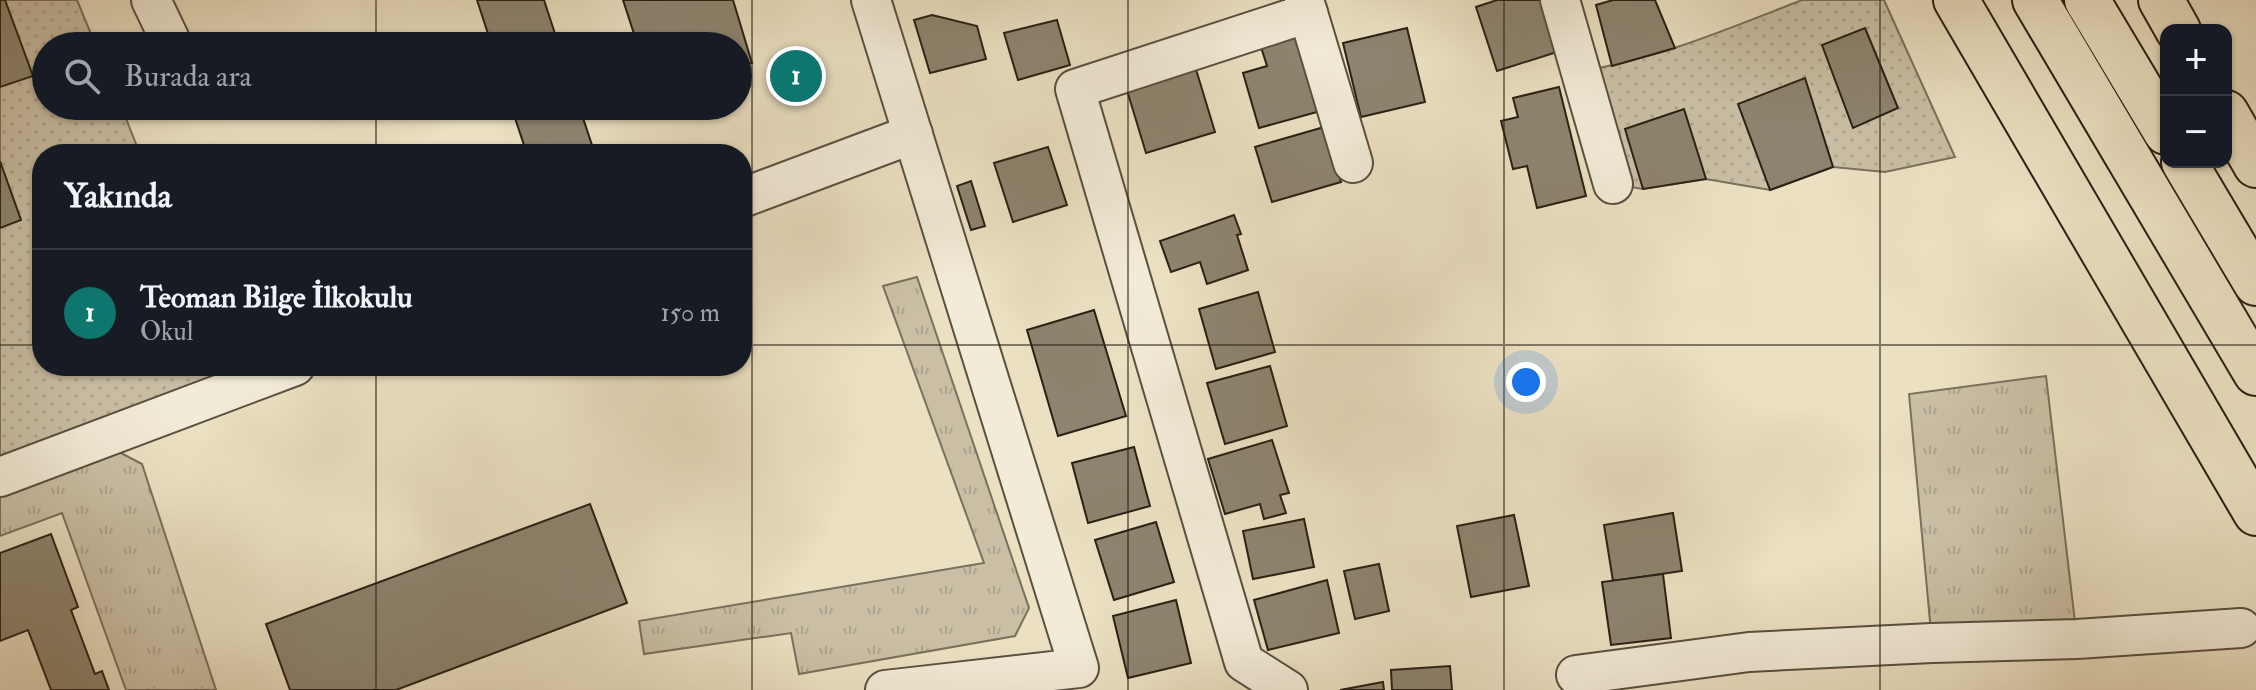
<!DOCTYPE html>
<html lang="tr">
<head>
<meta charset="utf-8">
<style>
  body { margin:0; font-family:"IM FELL Double Pica",serif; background:#20242c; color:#f1f3f6 }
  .controls { position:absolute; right:24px; top:24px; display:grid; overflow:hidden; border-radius:16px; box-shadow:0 2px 6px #0004 }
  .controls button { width:72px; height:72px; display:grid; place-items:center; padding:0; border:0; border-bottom:2px solid #363941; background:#171b24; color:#f1f3f6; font:40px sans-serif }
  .you { position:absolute; left:1526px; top:382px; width:28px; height:28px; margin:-20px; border:6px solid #fff; border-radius:50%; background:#1a73e8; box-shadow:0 0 0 12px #1a73e833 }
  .badge { display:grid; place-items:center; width:52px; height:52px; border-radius:50%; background:#0f766e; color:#fff; font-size:26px; font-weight:700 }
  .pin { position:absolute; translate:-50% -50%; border:4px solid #fff; box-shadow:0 2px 8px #0006 }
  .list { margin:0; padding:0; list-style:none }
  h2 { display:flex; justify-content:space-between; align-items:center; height:104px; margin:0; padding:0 32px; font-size:34px }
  h2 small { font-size:26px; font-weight:400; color:#9ea1a6 }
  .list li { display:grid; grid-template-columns:52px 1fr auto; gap:24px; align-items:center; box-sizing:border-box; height:128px; padding:0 32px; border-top:2px solid #363941 }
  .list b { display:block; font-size:30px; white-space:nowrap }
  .list p { margin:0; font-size:26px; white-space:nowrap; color:#9ea1a6 }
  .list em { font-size:26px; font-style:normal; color:#9ea1a6 }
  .icon { flex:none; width:44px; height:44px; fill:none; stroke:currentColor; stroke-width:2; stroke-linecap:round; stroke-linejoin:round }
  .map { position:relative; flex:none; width:2256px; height:690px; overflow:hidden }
  .search { position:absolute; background:#171b24; box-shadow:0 2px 6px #0004; left:32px; top:32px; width:720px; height:88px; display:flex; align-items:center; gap:20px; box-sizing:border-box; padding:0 28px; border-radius:44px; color:#9ea1a6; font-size:30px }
  .panel { position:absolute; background:#171b24; box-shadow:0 2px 6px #0004; left:32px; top:144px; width:720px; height:232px; border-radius:32px }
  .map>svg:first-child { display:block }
  .grass { fill:url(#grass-tufts); stroke:#79705d; stroke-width:2 }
  .park { fill:url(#park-dots); stroke:#79705d; stroke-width:2 }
  .building { fill:#8d846f; stroke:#282015; stroke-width:2 }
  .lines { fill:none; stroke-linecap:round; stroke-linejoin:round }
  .minor-casing { stroke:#595040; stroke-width:42 }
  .major-casing { stroke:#282015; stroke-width:48 }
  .minor { stroke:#f2ebd7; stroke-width:38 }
  .major { stroke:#ebe0c2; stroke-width:44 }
  .grid { fill:none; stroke:#282015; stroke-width:2; stroke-opacity:0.55 }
</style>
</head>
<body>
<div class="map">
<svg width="2256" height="690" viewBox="0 0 2256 690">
  <defs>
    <pattern id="grass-tufts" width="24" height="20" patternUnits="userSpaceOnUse" patternTransform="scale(2)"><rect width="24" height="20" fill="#cabfa5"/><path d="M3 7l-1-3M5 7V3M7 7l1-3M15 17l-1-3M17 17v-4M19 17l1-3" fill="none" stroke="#aea48d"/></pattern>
    <pattern id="park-dots" width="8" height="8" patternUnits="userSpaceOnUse" patternTransform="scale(2)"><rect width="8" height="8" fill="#cabfa5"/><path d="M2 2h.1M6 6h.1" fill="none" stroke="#aea48d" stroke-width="1.8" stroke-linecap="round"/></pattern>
  </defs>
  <rect width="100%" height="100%" fill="#ebe0c2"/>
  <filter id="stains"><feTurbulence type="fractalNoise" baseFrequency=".0025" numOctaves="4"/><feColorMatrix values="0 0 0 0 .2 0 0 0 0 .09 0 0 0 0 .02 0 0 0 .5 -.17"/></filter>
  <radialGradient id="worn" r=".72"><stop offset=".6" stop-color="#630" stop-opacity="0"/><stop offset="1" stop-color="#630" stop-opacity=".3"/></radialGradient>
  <g class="grass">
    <path d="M917,277l112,331 -14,28 -216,38 -8,-41 -147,21 -5,-33 345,-58 -101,-277z"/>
    <path d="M2046,376l31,263 -145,4 -23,-249z"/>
    <path d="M96,440l46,24 74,226h-90l-64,-177 -62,23v-59z"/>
  </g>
  <g class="park">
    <path d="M0,0h77l19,46h-50v60h75l19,48h-98v212h186l9,22 -237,90z"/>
    <path d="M1802,0h82l71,157 -70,15 -52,-5 -63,23 -64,-11 -63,10 -30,-5 -32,-113c77,-12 149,-43 221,-71z"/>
  </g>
  <g class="building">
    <path d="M0,0h5l28,76 -33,11z"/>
    <path d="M477,0h67l15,46h-67z"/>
    <path d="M623,0h110l19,63 -14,4v-21h-100z"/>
    <path d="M1497,0h47l16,51 -63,20 -21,-64z"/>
    <path d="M1613,0h42l20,48 -63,18 -16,-61z"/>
    <path d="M932,15l45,11 9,33 -56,14 -16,-53z"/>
    <path d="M1057,20l13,45 -52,15 -14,-47z"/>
    <path d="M1407,28l18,74 -64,15 -18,-74z"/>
    <path d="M1865,28l33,80 -45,20 -31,-83z"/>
    <path d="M1303,35l21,75 -65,18 -16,-55 24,-7 -6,-19z"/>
    <path d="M1195,66l20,66 -69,21 -20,-66z"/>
    <path d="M1805,78l28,89 -63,23 -32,-86z"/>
    <path d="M1559,87l27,109 -49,12 -10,-42 -14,3 -12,-48 17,-4 -5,-19z"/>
    <path d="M511,106h68l16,48h-68z"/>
    <path d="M1684,109l22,70 -63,10 -18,-60z"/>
    <path d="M1324,127l17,55 -69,20 -17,-55z"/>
    <path d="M1048,147l19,58 -54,17 -19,-59z"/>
    <path d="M0,161l21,59 -21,8z"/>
    <path d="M971,181l14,45 -14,4 -14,-44z"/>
    <path d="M1234,215l7,19 -4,1 11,35 -41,14 -7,-22 -29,10 -11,-31z"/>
    <path d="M1258,292l17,60 -59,17 -17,-60z"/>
    <path d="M1094,310l32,106 -68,20 -31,-106z"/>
    <path d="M1270,366l17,60 -62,18 -18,-61z"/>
    <path d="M1272,440l17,53 -9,2 6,18 -22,6 -4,-15 -35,10 -17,-55z"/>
    <path d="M1134,447l16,59 -62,17 -16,-60z"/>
    <path d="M590,504l37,99 -231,87h-106l-24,-66z"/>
    <path d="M1673,513l9,58 -69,10 -9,-56z"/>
    <path d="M1514,515l15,71 -58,11 -14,-71z"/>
    <path d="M1304,519l10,48 -61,12 -10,-48z"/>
    <path d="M1156,522l18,60 -60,18 -19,-60z"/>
    <path d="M51,534l27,73 -7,3 24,64 7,-3 7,19h-58l-23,-60 -28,11v-88z"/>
    <path d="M1379,564l10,47 -34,8 -11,-48z"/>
    <path d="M1663,574l8,64 -60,7 -9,-63z"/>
    <path d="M1327,580l12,53 -71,17 -14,-50z"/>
    <path d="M1176,600l15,63 -63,15 -15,-62z"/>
    <path d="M1450,666l2,24h-60l-1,-20z"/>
    <path d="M1383,682l1,8h-44z"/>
  </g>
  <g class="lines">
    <defs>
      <g id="minor">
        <path d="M151,0l22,46"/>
        <path d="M871,0l208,668 -194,22"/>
        <path d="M1560,0l53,184"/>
        <path d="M1308,13l45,150"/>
        <path d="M742,198l171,-64"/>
        <path d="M0,477l295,-111"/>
        <path d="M1576,675l173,-23 183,-9 145,-4 164,-11"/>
        <path d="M1288,690l-44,-28 -169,-573 233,-76 -4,-13"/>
      </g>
      <g id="major">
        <path d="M1956,0l300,513"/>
        <path d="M2035,0l221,373"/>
        <path d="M2087,0l79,132"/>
        <path d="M2161,0l17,30"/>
        <path d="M2226,113l30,52"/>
        <path d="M2184,162l72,121"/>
      </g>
    </defs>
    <use href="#minor" class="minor-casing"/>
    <use href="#major" class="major-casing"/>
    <use href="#minor" class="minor"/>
    <use href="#major" class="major"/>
  </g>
  <path class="grid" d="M376,0v46M752,0v690M1128,0v690M1504,0v690M1880,0v690M376,106v48M0,345h42M742,345h1514M376,366v324"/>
  <rect width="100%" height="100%" filter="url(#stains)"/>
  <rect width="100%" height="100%" fill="url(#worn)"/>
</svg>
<div class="controls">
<button>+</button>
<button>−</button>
</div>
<div class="you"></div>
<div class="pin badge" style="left:796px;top:76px">1</div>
<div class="search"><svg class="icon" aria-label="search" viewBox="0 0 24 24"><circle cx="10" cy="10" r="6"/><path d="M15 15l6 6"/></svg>Burada ara</div>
<section class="panel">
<h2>Yakında<small></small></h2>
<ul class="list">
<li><span class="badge">1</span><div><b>Teoman Bilge İlkokulu</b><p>Okul</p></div><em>150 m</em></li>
</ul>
</section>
</div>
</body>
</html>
